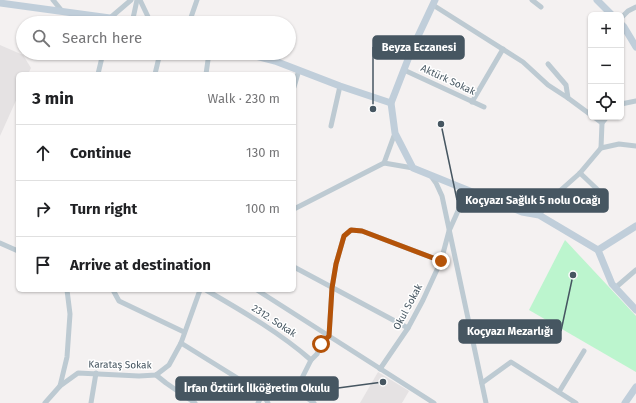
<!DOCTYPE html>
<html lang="en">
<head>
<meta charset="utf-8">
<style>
  body { margin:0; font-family:"Fira Sans",sans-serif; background:#f2f2f2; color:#202124 }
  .controls { position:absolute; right:12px; top:12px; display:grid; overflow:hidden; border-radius:6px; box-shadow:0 1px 3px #0004 }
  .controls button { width:36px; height:36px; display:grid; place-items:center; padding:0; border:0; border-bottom:1px solid #e0e0e0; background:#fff; color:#202124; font:20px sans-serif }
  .stop { position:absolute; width:12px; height:12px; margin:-9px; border:3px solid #b45309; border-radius:50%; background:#fff }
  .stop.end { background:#b45309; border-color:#fff; box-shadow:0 1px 4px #0008 }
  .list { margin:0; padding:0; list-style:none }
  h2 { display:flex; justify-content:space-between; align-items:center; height:52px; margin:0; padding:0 16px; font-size:17px }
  h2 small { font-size:13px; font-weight:400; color:#757577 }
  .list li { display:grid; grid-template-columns:26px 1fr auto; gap:12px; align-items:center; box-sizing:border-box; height:56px; padding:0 16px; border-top:1px solid #e0e0e0 }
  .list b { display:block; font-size:15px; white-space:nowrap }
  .list em { font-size:13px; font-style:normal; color:#757577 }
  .icon { flex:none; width:22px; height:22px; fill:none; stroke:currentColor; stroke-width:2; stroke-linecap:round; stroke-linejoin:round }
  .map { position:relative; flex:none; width:636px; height:403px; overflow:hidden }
  .search { position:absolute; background:#fff; box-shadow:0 1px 3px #0004; left:16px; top:16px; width:280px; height:44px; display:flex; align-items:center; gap:10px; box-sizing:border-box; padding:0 14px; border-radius:22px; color:#757577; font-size:15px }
  .panel { position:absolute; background:#fff; box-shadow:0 1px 3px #0004; left:16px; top:72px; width:280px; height:220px; border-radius:6px }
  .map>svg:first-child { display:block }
  .education { fill:#e5e2e3 }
  .green { fill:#bcf5ce }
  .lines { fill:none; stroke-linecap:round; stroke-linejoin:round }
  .street { stroke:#bdcad2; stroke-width:5 }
  .secondary { stroke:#c0ceda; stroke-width:7 }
  .route { stroke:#b45309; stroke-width:5 }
  .labels { text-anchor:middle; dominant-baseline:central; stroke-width:3; stroke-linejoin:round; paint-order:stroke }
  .street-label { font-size:10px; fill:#465661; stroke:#fff }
  .leader { fill:none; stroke:#465661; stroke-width:1.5 }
  .callout-dot { fill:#465661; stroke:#fff; stroke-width:1.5 }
  .callout { fill:#465661; stroke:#465661; stroke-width:1.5 }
  .callout-label { font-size:11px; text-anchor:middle; font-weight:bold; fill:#fff }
</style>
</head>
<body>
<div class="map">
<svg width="636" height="403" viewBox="0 0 636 403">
  <rect width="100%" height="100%" fill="#f4f1f1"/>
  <g class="education">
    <path d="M0,45l23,10 8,13 -3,6h-10v22l-18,40z"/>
    <path d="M378,372l31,19 -7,12h-42z"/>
  </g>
  <path class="green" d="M565,240l71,76v56l-107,-62z"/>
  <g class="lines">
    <g class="street">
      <path d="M53,0l9,11"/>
      <path d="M140,0l11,23"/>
      <path d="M532,0l9,7"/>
      <path d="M433,5l90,57 25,23 20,13"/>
      <path d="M621,18l7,-7 8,-4"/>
      <path d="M109,23l1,-5 21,-18"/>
      <path d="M132,23l5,-23"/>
      <path d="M189,23l8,-23"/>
      <path d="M548,64l18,21 2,13 23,17"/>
      <path d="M404,70l80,37"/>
      <path d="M98,74l5,-21"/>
      <path d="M155,74l5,-21"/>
      <path d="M206,74l3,-21"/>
      <path d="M294,87l5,-17"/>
      <path d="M472,102l31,-53"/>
      <path d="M621,104l15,-3"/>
      <path d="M594,117l8,6"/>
      <path d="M331,126l9,-40"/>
      <path d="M601,148l18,-4 17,2"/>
      <path d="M384,163l29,5"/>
      <path d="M580,173l19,18"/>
      <path d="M431,176l5,7 6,13 44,207"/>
      <path d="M294,209l90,-46 11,-30"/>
      <path d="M539,215l14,-18 27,-24 21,-25 1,-25 5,-6"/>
      <path d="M0,243l18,8"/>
      <path d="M294,267l114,61"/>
      <path d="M615,288l21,-18"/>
      <path d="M113,290l6,11 65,31"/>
      <path d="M257,290l177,113"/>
      <path d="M181,343l82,51 19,1 14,-5 15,-30c-32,-28 -69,-49 -105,-70"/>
      <path d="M311,360l6,-6 4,-10 8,-8 3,-48 4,-24 8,-28 7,-6 11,1 79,30"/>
      <path d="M380,369l28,-41 15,-28 18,-39 8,-30 18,-40"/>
      <path d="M156,375l10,8 29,20"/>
      <path d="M482,383l29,-21 65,41"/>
      <path d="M60,386l7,-29 3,-43 -3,-24"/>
      <path d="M296,390l18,13"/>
      <path d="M559,392l25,-41"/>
      <path d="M263,394l5,9"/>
      <path d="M45,403l15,-17 18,-13 61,3 17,-1 13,-10 12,-22 19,-53"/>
      <path d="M91,403l5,-30"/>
      <path d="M258,403l5,-9"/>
    </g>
    <g class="secondary">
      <path d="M435,0l-23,49 -21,54 4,30 18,35 109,44 17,3 59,35 38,-24"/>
      <path d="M597,0l15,15"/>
      <path d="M0,3l110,15 23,5"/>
      <path d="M621,24l3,3 12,20"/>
      <path d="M243,53l32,8 65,25 51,17"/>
      <path d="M598,250l14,34 24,26"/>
      <path d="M625,403l11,-16"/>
    </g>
  </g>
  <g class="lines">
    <path class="route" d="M321,344l8,-8 3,-48 4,-24 8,-28 7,-6 11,1 79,30"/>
  </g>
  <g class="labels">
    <g class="street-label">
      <text transform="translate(448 80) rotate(25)">Aktürk Sokak</text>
      <text transform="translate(408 307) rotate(-62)">Okul Sokak</text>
      <text transform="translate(274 321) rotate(33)">2312. Sokak</text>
      <text transform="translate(120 365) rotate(1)">Karataş Sokak</text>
    </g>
  </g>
  <path class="leader" d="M373 109L373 47M441 124L457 200M573 275L561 331M383 382L338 388"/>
  <g class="callout-dot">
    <circle cx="373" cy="109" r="4"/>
    <circle cx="441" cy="124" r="4"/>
    <circle cx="573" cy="275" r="4"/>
    <circle cx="383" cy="382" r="4"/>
  </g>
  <g class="callout">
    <rect x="373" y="36" width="91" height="23" rx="4"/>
    <rect x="457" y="189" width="151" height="23" rx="4"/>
    <rect x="459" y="320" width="102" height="23" rx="4"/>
    <rect x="176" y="377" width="162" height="23" rx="4"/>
  </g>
  <g class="callout-label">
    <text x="419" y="51">Beyza Eczanesi</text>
    <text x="533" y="204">Koçyazı Sağlık 5 nolu Ocağı</text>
    <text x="510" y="335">Koçyazı Mezarlığı</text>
    <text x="257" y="392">İrfan Öztürk İlköğretim Okulu</text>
  </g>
</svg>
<div class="controls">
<button>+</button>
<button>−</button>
<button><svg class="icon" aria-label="locate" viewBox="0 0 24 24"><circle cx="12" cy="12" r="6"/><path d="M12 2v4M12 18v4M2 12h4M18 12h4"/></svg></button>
</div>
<div class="stop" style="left:321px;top:344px"></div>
<div class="stop end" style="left:441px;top:261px"></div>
<div class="search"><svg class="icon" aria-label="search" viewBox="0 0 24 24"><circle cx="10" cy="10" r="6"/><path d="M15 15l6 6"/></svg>Search here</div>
<section class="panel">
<h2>3 min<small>Walk · 230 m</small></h2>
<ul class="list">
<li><svg class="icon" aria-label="ahead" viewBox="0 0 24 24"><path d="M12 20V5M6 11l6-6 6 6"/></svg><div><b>Continue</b></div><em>130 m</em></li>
<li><svg class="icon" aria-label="right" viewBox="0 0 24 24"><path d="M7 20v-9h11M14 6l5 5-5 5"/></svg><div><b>Turn right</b></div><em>100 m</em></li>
<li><svg class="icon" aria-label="arrive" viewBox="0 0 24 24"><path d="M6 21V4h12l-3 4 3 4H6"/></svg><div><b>Arrive at destination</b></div></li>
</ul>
</section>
</div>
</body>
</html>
